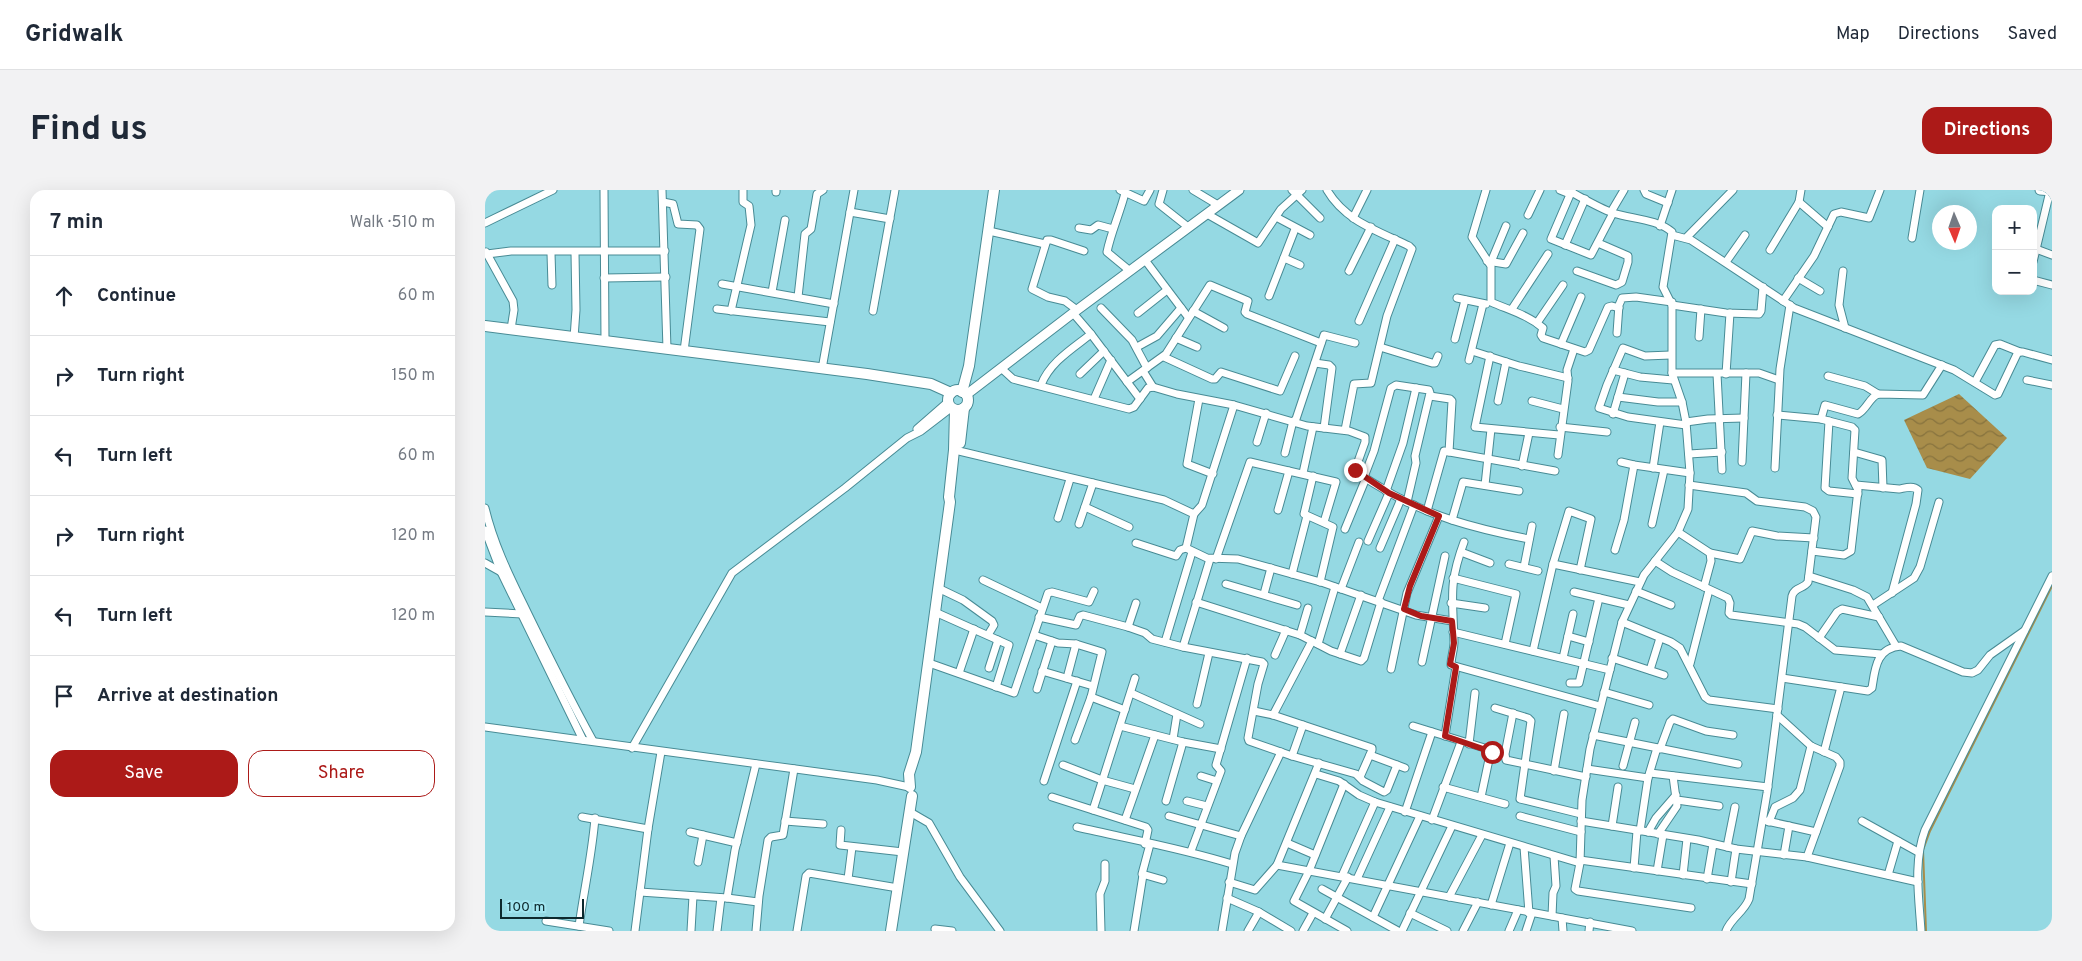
<!DOCTYPE html>
<html lang="en">
<head>
<meta charset="utf-8">
<style>
  body { margin:0; font-family:Overpass,sans-serif; background:#f2f2f3; color:#1f2937 }
  .controls { position:absolute; right:15px; top:15px; display:grid; overflow:hidden; border-radius:10px; box-shadow:0 5px 20px #0002 }
  .controls button { width:45px; height:45px; display:grid; place-items:center; padding:0; border:0; border-bottom:1px solid #e0e1e3; background:#fff; color:#1f2937; font:25px sans-serif }
  .compass { position:absolute; left:1447px; top:15px; width:45px; height:45px; border-radius:50%; background:#fff; box-shadow:0 5px 20px #0002; rotate:178deg }
  .scale { position:absolute; left:15px; bottom:12px; width:84px; box-sizing:border-box; padding-left:5px; border:2px solid #0d292d; border-top:0; font-size:14px; line-height:18px; white-space:nowrap; color:#0d292d; -webkit-text-stroke:4px #a2e6f1; paint-order:stroke }
  .stop { position:absolute; width:15px; height:15px; margin:-11px; border:4px solid #ac1a18; border-radius:50%; background:#fff }
  .stop.end { background:#ac1a18; border-color:#fff; box-shadow:0 1px 5px #0008 }
  .list { margin:0; padding:0; list-style:none }
  h2 { display:flex; justify-content:space-between; align-items:center; height:65px; margin:0; padding:0 20px; font-size:21px }
  h2 small { font-size:16px; font-weight:400; color:#747a83 }
  .list li { display:grid; grid-template-columns:32px 1fr auto; gap:15px; align-items:center; box-sizing:border-box; height:80px; padding:0 20px; border-top:1px solid #e0e1e3 }
  .list b { display:block; font-size:19px; white-space:nowrap }
  .list em { font-size:16px; font-style:normal; color:#747a83 }
  .actions { display:flex; gap:10px; padding:15px 20px }
  .actions a { flex:1; padding:11px 0; border:1px solid #ac1a18; border-radius:15px; text-align:center; font-size:18px; color:#ac1a18 }
  .actions .main { background:#ac1a18; color:#fff }
  .icon { flex:none; width:28px; height:28px; fill:none; stroke:currentColor; stroke-width:2; stroke-linecap:round; stroke-linejoin:round }
  .map { position:relative; flex:none; width:1567px; height:741px; overflow:hidden; border-radius:15px }
  header { display:flex; align-items:center; gap:30px; box-sizing:border-box; height:70px; padding:0 25px; background:#fff; border-bottom:1px solid #e0e1e3 }
  header strong { font-size:24px }
  nav { display:flex; gap:28px; margin-inline-start:auto; font-size:18px }
  .intro { display:flex; align-items:center; justify-content:space-between; box-sizing:border-box; height:120px; padding:0 30px }
  h1 { margin:0; font-size:35px }
  .button { padding:12px 22px; border-radius:15px; background:#ac1a18; color:#fff; font-size:18px; font-weight:700 }
  main { display:flex; gap:30px; padding:0 30px }
  aside { flex:1; background:#fff; border-radius:15px; box-shadow:0 5px 20px #0002 }
  .map>svg:first-child { display:block }
  .water { fill:url(#water-waves) }
  .lines { fill:none; stroke-linecap:round; stroke-linejoin:round }
  .stream { stroke:#a88d4a; stroke-width:2 }
  .minor-casing { stroke:#488b95; stroke-width:9 }
  .major-casing { stroke:#488b95; stroke-width:11 }
  .highway-casing { stroke:#488b95; stroke-width:12 }
  .minor { stroke:#fff; stroke-width:7 }
  .major { stroke:#fff; stroke-width:9 }
  .highway { stroke:#fff; stroke-width:10 }
  .route { stroke:#ac1a18; stroke-width:6 }
</style>
</head>
<body>
<header>
<strong>Gridwalk</strong>
<nav><a>Map</a><a>Directions</a><a>Saved</a></nav>
</header>
<div class="intro"><h1>Find us</h1><a class="button">Directions</a></div>
<main>
<aside>
<h2>7 min<small>Walk · 510 m</small></h2>
<ul class="list">
<li><svg class="icon" aria-label="ahead" viewBox="0 0 24 24"><path d="M12 20V5M6 11l6-6 6 6"/></svg><div><b>Continue</b></div><em>60 m</em></li>
<li><svg class="icon" aria-label="right" viewBox="0 0 24 24"><path d="M7 20v-9h11M14 6l5 5-5 5"/></svg><div><b>Turn right</b></div><em>150 m</em></li>
<li><svg class="icon" aria-label="left" viewBox="0 0 24 24"><path d="M17 20v-9H6M10 6l-5 5 5 5"/></svg><div><b>Turn left</b></div><em>60 m</em></li>
<li><svg class="icon" aria-label="right" viewBox="0 0 24 24"><path d="M7 20v-9h11M14 6l5 5-5 5"/></svg><div><b>Turn right</b></div><em>120 m</em></li>
<li><svg class="icon" aria-label="left" viewBox="0 0 24 24"><path d="M17 20v-9H6M10 6l-5 5 5 5"/></svg><div><b>Turn left</b></div><em>120 m</em></li>
<li><svg class="icon" aria-label="arrive" viewBox="0 0 24 24"><path d="M6 21V4h12l-3 4 3 4H6"/></svg><div><b>Arrive at destination</b></div></li>
</ul>
<div class="actions"><a class="main">Save</a><a>Share</a></div>
</aside>
<div class="map">
<svg width="1567" height="741" viewBox="0 0 1567 741">
  <defs>
    <pattern id="water-waves" width="16" height="10" patternUnits="userSpaceOnUse" patternTransform="scale(1.25)"><rect width="16" height="10" fill="#a88d4a"/><path d="M0 5q4-4 8 0t8 0" fill="none" stroke="#87733e"/></pattern>
  </defs>
  <rect width="100%" height="100%" fill="#95d9e3"/>
  <path class="water" d="M1474,204l48,44 -37,41 -43,-11 -23,-48z"/>
  <g class="lines">
    <path class="stream" d="M1441,741l-3,-81 7,-19 122,-245"/>
    <defs>
      <g id="minor">
        <path d="M119,0l1,151"/>
        <path d="M177,0l5,159"/>
        <path d="M291,0v2"/>
        <path d="M635,0l24,11 6,-11"/>
        <path d="M678,0l-4,14 29,23"/>
        <path d="M708,0l25,15"/>
        <path d="M807,0l28,28"/>
        <path d="M842,0c18,31 51,41 82,56l3,3 -25,67 -16,67 -17,1 -9,46"/>
        <path d="M1001,0l-14,47 19,29v36c18,8 37,13 52,26l-2,7 2,3 42,14 4,-2 19,-43 4,-1 7,2"/>
        <path d="M1075,0l10,4"/>
        <path d="M1087,0l-21,49 40,16 22,-42"/>
        <path d="M1159,0l2,4 22,9"/>
        <path d="M1086,2c13,7 28,16 42,21 19,6 44,6 59,19l-9,55 9,18v68l10,29 4,20 4,51 -2,36 -10,23 -34,43 -22,47 -32,127 -8,51 -2,63 -5,26 3,2 113,17"/>
        <path d="M640,3c-5,20 -14,39 -18,59l23,19"/>
        <path d="M178,12l10,2 5,20 19,1 3,4 -16,122"/>
        <path d="M1314,12l29,25"/>
        <path d="M365,22l40,7"/>
        <path d="M1126,22l13,-22"/>
        <path d="M722,24l51,29 23,-34 21,-19"/>
        <path d="M1043,25l12,-25"/>
        <path d="M791,27l34,18"/>
        <path d="M868,28l14,-28"/>
        <path d="M0,33l68,-33"/>
        <path d="M1175,36l12,-36"/>
        <path d="M594,38l12,2 7,-5 15,4"/>
        <path d="M504,41l56,13"/>
        <path d="M1187,45l19,5 103,68 160,62 41,25 3,-1 20,-42h5l29,8"/>
        <path d="M1202,47l46,-47"/>
        <path d="M1427,48l8,-48"/>
        <path d="M1080,55l20,-46"/>
        <path d="M1551,59l16,6"/>
        <path d="M1285,60l29,-48 2,-12"/>
        <path d="M1,62l27,49 1,9 -3,19"/>
        <path d="M66,63l1,32"/>
        <path d="M2,64l24,-3h154"/>
        <path d="M799,68l16,7"/>
        <path d="M660,70l43,57"/>
        <path d="M1002,71l19,3 17,-31"/>
        <path d="M1006,72l15,-36"/>
        <path d="M1241,72l19,-27"/>
        <path d="M1548,72l17,-71"/>
        <path d="M864,81l22,-44"/>
        <path d="M1092,81l39,14 6,-3 6,-20v-6l-30,-13"/>
        <path d="M1358,81l-4,34 6,23"/>
        <path d="M119,88l62,-1"/>
        <path d="M1313,88l22,13"/>
        <path d="M1548,90l19,5"/>
        <path d="M237,94l112,20"/>
        <path d="M287,102l13,-72"/>
        <path d="M784,106l26,-67"/>
        <path d="M313,107l7,-63 6,-5 6,-35 6,-4"/>
        <path d="M972,108l29,6"/>
        <path d="M1298,111l31,-45 20,-42 7,-2 28,6 11,-28"/>
        <path d="M1187,115l54,8 33,1 2,-3 2,-24"/>
        <path d="M616,118l31,32 15,28"/>
        <path d="M232,119l113,13"/>
        <path d="M1027,119l36,-55"/>
        <path d="M592,120l-12,-9 -17,-4 -16,-8 15,-49h4l33,11"/>
        <path d="M246,121l20,-86 -2,-19 -6,-4v-12"/>
        <path d="M388,121l22,-121"/>
        <path d="M708,121l31,17"/>
        <path d="M588,123l18,21 49,65"/>
        <path d="M653,123l29,-23"/>
        <path d="M874,131l36,-82"/>
        <path d="M1052,133l26,-38"/>
        <path d="M1132,143l2,-28 3,-7 14,-1 36,5"/>
        <path d="M1214,147l2,-28"/>
        <path d="M89,148l2,-28 -1,-57"/>
        <path d="M691,148l21,9"/>
        <path d="M970,149l10,-39"/>
        <path d="M1076,154l20,-47"/>
        <path d="M652,157l20,-11 24,-28"/>
        <path d="M895,157l52,16h3l3,-7"/>
        <path d="M987,161l47,15 49,12"/>
        <path d="M1186,165l-26,1 -22,-8 -16,37 -8,23 29,9 58,8"/>
        <path d="M1005,166l-15,71 84,8"/>
        <path d="M679,167l48,22h3l6,-7 59,19 15,-35"/>
        <path d="M984,170l14,-56"/>
        <path d="M830,173l14,2 3,3 -8,60"/>
        <path d="M516,178l12,11 116,30 5,-2 14,-19 5,-1 24,7 57,11 73,21 42,5 16,6v5l-10,28c7,7 17,12 25,17 46,29 97,42 149,52"/>
        <path d="M337,179l32,-179"/>
        <path d="M1128,180l27,7 33,3"/>
        <path d="M658,181l10,16"/>
        <path d="M1187,183h87l20,7"/>
        <path d="M595,184l24,-23"/>
        <path d="M1232,184l5,96"/>
        <path d="M1241,184l4,-61"/>
        <path d="M1343,186l37,10 13,8"/>
        <path d="M1542,190l25,5"/>
        <path d="M642,192l39,-28 44,-69 38,16 -3,11 2,2 74,29"/>
        <path d="M1490,192l20,-37 5,-1 20,8"/>
        <path d="M556,195c9,-23 31,-36 50,-51"/>
        <path d="M945,206l20,3 2,2 -3,51"/>
        <path d="M1133,207l40,5h24"/>
        <path d="M609,209l17,-39"/>
        <path d="M714,209l-12,65 26,10"/>
        <path d="M1013,211l8,-39"/>
        <path d="M1047,211l31,8"/>
        <path d="M1128,224l12,-41"/>
        <path d="M1292,225l44,4 31,8 3,3 -3,48 6,12 -7,61 -7,4 -32,-4"/>
        <path d="M1336,229l4,-14 33,9c9,-5 11,-16 20,-20l45,1 19,-30"/>
        <path d="M1344,231l-4,67 4,3 29,3"/>
        <path d="M810,232l29,-87 31,8"/>
        <path d="M1201,232l22,-3 36,-1"/>
        <path d="M1075,237l47,5"/>
        <path d="M432,239l31,-27"/>
        <path d="M772,252l9,-29"/>
        <path d="M474,261l205,49 30,14 -8,34 21,10 31,1 86,24 92,32 36,6"/>
        <path d="M1369,262l28,8 1,28"/>
        <path d="M800,263l8,-32"/>
        <path d="M1204,264l33,-2"/>
        <path d="M1073,265l10,-74 -1,-11 7,-21"/>
        <path d="M1136,272l13,3 56,8"/>
        <path d="M1257,272l4,-89"/>
        <path d="M1037,276l7,-33"/>
        <path d="M1168,278l7,-46"/>
        <path d="M1290,278l5,-99 10,-64"/>
        <path d="M818,283l10,-46"/>
        <path d="M828,286l-9,38 29,13 -13,55"/>
        <path d="M879,287l10,-26 17,-63 5,-3 33,5 1,3 -15,63 1,7 -9,39"/>
        <path d="M1000,295l6,-56"/>
        <path d="M1204,295l57,8 11,8 48,6 8,4 3,6 -8,65c-4,7 -14,5 -16,14l-25,197 -18,106c-5,13 -18,19 -23,32"/>
        <path d="M1371,295l43,4c6,-1 14,-4 19,1l-2,14 -24,89"/>
        <path d="M901,301l17,-48 13,-55"/>
        <path d="M600,317l44,20"/>
        <path d="M0,318c9,38 26,71 43,106 21,43 42,85 65,127"/>
        <path d="M793,320l11,-39"/>
        <path d="M942,321l17,-60 111,20"/>
        <path d="M709,324l8,-9 32,-100"/>
        <path d="M573,328l12,-39"/>
        <path d="M967,330l11,-38 56,9"/>
        <path d="M594,334l14,-41"/>
        <path d="M1167,334l12,-54"/>
        <path d="M860,339l21,-51"/>
        <path d="M0,340l16,42 82,168"/>
        <path d="M1193,342l32,21 1,8 -7,26"/>
        <path d="M883,351l21,-48"/>
        <path d="M979,352c-16,43 -11,56 -10,100 0,8 -3,15 -3,23l149,41"/>
        <path d="M651,353l40,13 4,-6 6,-2"/>
        <path d="M895,358l21,-49"/>
        <path d="M1130,360l9,-30 10,-55"/>
        <path d="M976,362l29,11"/>
        <path d="M1225,363l30,6 12,-28 25,5 37,2"/>
        <path d="M731,369l34,-97 86,20 -12,40"/>
        <path d="M1170,371l17,11 56,26 2,5 -1,10 2,2 67,9 7,3 30,23 46,4"/>
        <path d="M0,373l16,9"/>
        <path d="M1024,374l29,7"/>
        <path d="M1068,374l87,18"/>
        <path d="M1039,377l8,-41"/>
        <path d="M807,384l15,-58"/>
        <path d="M1324,386l44,14 14,7 29,49"/>
        <path d="M968,388l63,16 -11,50"/>
        <path d="M498,390l59,28"/>
        <path d="M741,394l71,21"/>
        <path d="M453,398l25,12 29,21 2,4 -6,10"/>
        <path d="M856,399l18,-47"/>
        <path d="M1151,401l35,14"/>
        <path d="M1089,402l55,13"/>
        <path d="M779,404l7,-26"/>
        <path d="M893,411l36,-96"/>
        <path d="M711,412l104,33 31,16 30,10 3,-3 17,-56"/>
        <path d="M966,413l34,5"/>
        <path d="M1388,415l41,-27 6,-11 19,-65"/>
        <path d="M0,422l37,2"/>
        <path d="M450,422l74,33 -13,42"/>
        <path d="M554,427l37,8 4,-9 3,-1 45,12 17,6 7,6 31,8 79,15 2,2 -6,20 -10,54 1,3 43,15 64,18 7,7 21,11 3,-2 10,-25"/>
        <path d="M1137,432l49,20 9,6 25,49 4,3 69,9"/>
        <path d="M643,437l8,-24"/>
        <path d="M968,442l157,38"/>
        <path d="M549,445l24,8 18,1 26,8 -11,45 -16,43"/>
        <path d="M815,445l8,-27"/>
        <path d="M1083,446l21,6"/>
        <path d="M1334,448l18,-26 5,-3 37,8"/>
        <path d="M680,452l27,-90"/>
        <path d="M833,454l17,-57"/>
        <path d="M698,457l27,-88"/>
        <path d="M1048,461l20,-87 16,-53 22,8 -11,51"/>
        <path d="M855,464l21,-59"/>
        <path d="M790,465l11,-25"/>
        <path d="M1078,468l10,-44"/>
        <path d="M1127,468l52,17"/>
        <path d="M937,472l23,-106"/>
        <path d="M444,473l85,30 34,-100 4,-1 37,10 5,-11"/>
        <path d="M1205,474l19,-74"/>
        <path d="M504,478l9,-28"/>
        <path d="M906,479l16,-76 32,-77"/>
        <path d="M1165,480l10,-32"/>
        <path d="M557,481l51,15"/>
        <path d="M474,483l15,-44"/>
        <path d="M582,488l9,-34"/>
        <path d="M1297,488l86,13 4,-3c3,-19 4,-40 29,-42l62,26 9,1 6,-3 12,-15 34,-24"/>
        <path d="M1085,493h9l20,-85"/>
        <path d="M552,499l15,-48"/>
        <path d="M1119,502l45,13"/>
        <path d="M646,503l69,31"/>
        <path d="M606,507l34,13"/>
        <path d="M712,514l12,-51"/>
        <path d="M1010,518l33,10 3,3 -11,78 61,15"/>
        <path d="M769,521l19,4 99,33v2l-12,27"/>
        <path d="M1028,523l-8,41 1,6 80,17"/>
        <path d="M788,525l39,-74"/>
        <path d="M1292,525l34,31 25,11 4,5v4l-33,91"/>
        <path d="M635,536l63,16 38,7"/>
        <path d="M928,536l78,24 -10,47"/>
        <path d="M0,537l392,53 32,7"/>
        <path d="M1108,545l145,29"/>
        <path d="M960,546l11,-69"/>
        <path d="M688,549l4,-25"/>
        <path d="M984,554l6,-51"/>
        <path d="M147,558l100,-175 113,-85 62,-50 14,-7 30,-23"/>
        <path d="M1175,559l10,-27 3,-3 33,12 27,4"/>
        <path d="M1339,562l17,-65"/>
        <path d="M885,565l35,13"/>
        <path d="M807,566l11,-31"/>
        <path d="M578,575l39,15 33,9"/>
        <path d="M1138,576l12,-44"/>
        <path d="M1102,579l61,9"/>
        <path d="M1069,581l10,-57"/>
        <path d="M1165,583l118,14"/>
        <path d="M831,584l23,7 20,14 16,7 205,61"/>
        <path d="M716,586l16,5"/>
        <path d="M559,591l33,-100"/>
        <path d="M859,594l-35,87 -15,30 53,30"/>
        <path d="M958,597l62,17"/>
        <path d="M567,607l94,30 2,3 -3,14"/>
        <path d="M1192,610l42,6"/>
        <path d="M681,611l17,-59"/>
        <path d="M702,611l20,5"/>
        <path d="M608,620l42,-132"/>
        <path d="M425,622l19,11 31,54 40,54"/>
        <path d="M920,622l27,-80"/>
        <path d="M684,626l72,20"/>
        <path d="M1035,626l61,16"/>
        <path d="M97,627l66,12"/>
        <path d="M640,630l30,-85"/>
        <path d="M947,630l29,-78"/>
        <path d="M300,631l38,3"/>
        <path d="M1096,631l117,19 38,9 71,8 111,25"/>
        <path d="M1282,631l49,11"/>
        <path d="M1377,631l56,31"/>
        <path d="M1284,632l6,-15 18,-9 7,-8 11,-44"/>
        <path d="M1127,636l6,-39"/>
        <path d="M592,637c52,12 104,21 155,37"/>
        <path d="M356,640l-1,15 63,7"/>
        <path d="M1155,641l8,-53 9,-30"/>
        <path d="M205,642l47,11"/>
        <path d="M1163,642l8,-14 20,-23"/>
        <path d="M1173,644l19,-28 -4,-30"/>
        <path d="M802,653l28,12"/>
        <path d="M665,654l-8,30 21,6"/>
        <path d="M1039,657l5,66"/>
        <path d="M1242,657l8,-40"/>
        <path d="M706,661l30,-80 -5,-6 31,-107"/>
        <path d="M1299,665l5,-29"/>
        <path d="M1095,670l172,24"/>
        <path d="M213,672l5,-27"/>
        <path d="M792,675l355,66"/>
        <path d="M1149,678l3,-37"/>
        <path d="M1172,681l6,-36"/>
        <path d="M1198,685l4,-36"/>
        <path d="M1403,685l10,-34"/>
        <path d="M857,686l33,-74"/>
        <path d="M363,689l4,-32"/>
        <path d="M872,689l33,-72"/>
        <path d="M1222,689l6,-35"/>
        <path d="M744,692l26,8 22,-25 42,-102"/>
        <path d="M1246,692l5,-33"/>
        <path d="M837,699l76,42"/>
        <path d="M155,702l87,6 31,4"/>
        <path d="M964,707l33,-62"/>
        <path d="M242,708l8,-48 21,-86"/>
        <path d="M742,708l32,14 32,19"/>
        <path d="M1006,715l19,-62"/>
        <path d="M925,723l37,18"/>
        <path d="M1067,726l1,-23 3,-7 -2,-30"/>
        <path d="M888,727l47,-101"/>
        <path d="M1077,728l1,13"/>
        <path d="M840,729l23,-42"/>
        <path d="M61,731l63,10"/>
        <path d="M94,736c5,-36 13,-71 16,-108"/>
        <path d="M450,739l17,2"/>
        <path d="M150,741l13,-102 13,-77"/>
        <path d="M206,741l2,-35"/>
        <path d="M232,741l4,-33"/>
        <path d="M271,741l3,-35 9,-56 3,-3 12,-2 11,-66"/>
        <path d="M312,741l9,-55 3,-3 89,15"/>
        <path d="M616,741l-1,-37 5,-13v-17"/>
        <path d="M649,741l9,-56"/>
        <path d="M737,741l13,-78 6,-17 40,-84"/>
        <path d="M763,741l11,-19"/>
        <path d="M818,741l10,-18"/>
        <path d="M917,741l50,-105"/>
        <path d="M978,741l15,-29"/>
        <path d="M1024,741l9,-21"/>
        <path d="M1041,741l6,-18"/>
        <path d="M1104,741l1,-9"/>
        <path d="M1436,741c-2,-33 -8,-69 4,-101l127,-254"/>
      </g>
      <g id="major">
        <path d="M1555,0l12,1"/>
        <path d="M481,205l107,-82 166,-123"/>
      </g>
      <g id="highway">
        <path d="M0,136l382,48 64,10 20,9"/>
        <circle cx="473" cy="210" r="10"/>
        <path d="M477,202l7,-26 25,-176"/>
        <path d="M475,253l4,-35"/>
        <path d="M425,597l-1,-13 7,-22 34,-250 -1,-5 5,-47 1,-40"/>
        <path d="M406,741l21,-135"/>
      </g>
    </defs>
    <use href="#minor" class="minor-casing"/>
    <use href="#major" class="major-casing"/>
    <use href="#highway" class="highway-casing"/>
    <use href="#minor" class="minor"/>
    <use href="#major" class="major"/>
    <use href="#highway" class="highway"/>
  </g>
  <g class="lines">
    <path class="route" d="M870,280l34,23 50,23 -29,70 -6,23 17,7 31,5 2,22 -4,21 6,3 -11,69 47,16"/>
  </g>
</svg>
<div class="controls">
<button>+</button>
<button>−</button>
</div>
<svg class="compass" viewBox="-18 -18 36 36"><path d="M0-13l5 13h-10z" fill="#e53935"/><path d="M0 13l5-13h-10z" fill="#747a83"/></svg>
<div class="scale">100 m</div>
<div class="stop" style="left:1007px;top:562px"></div>
<div class="stop end" style="left:870px;top:280px"></div>
</div>
</main>
</body>
</html>
